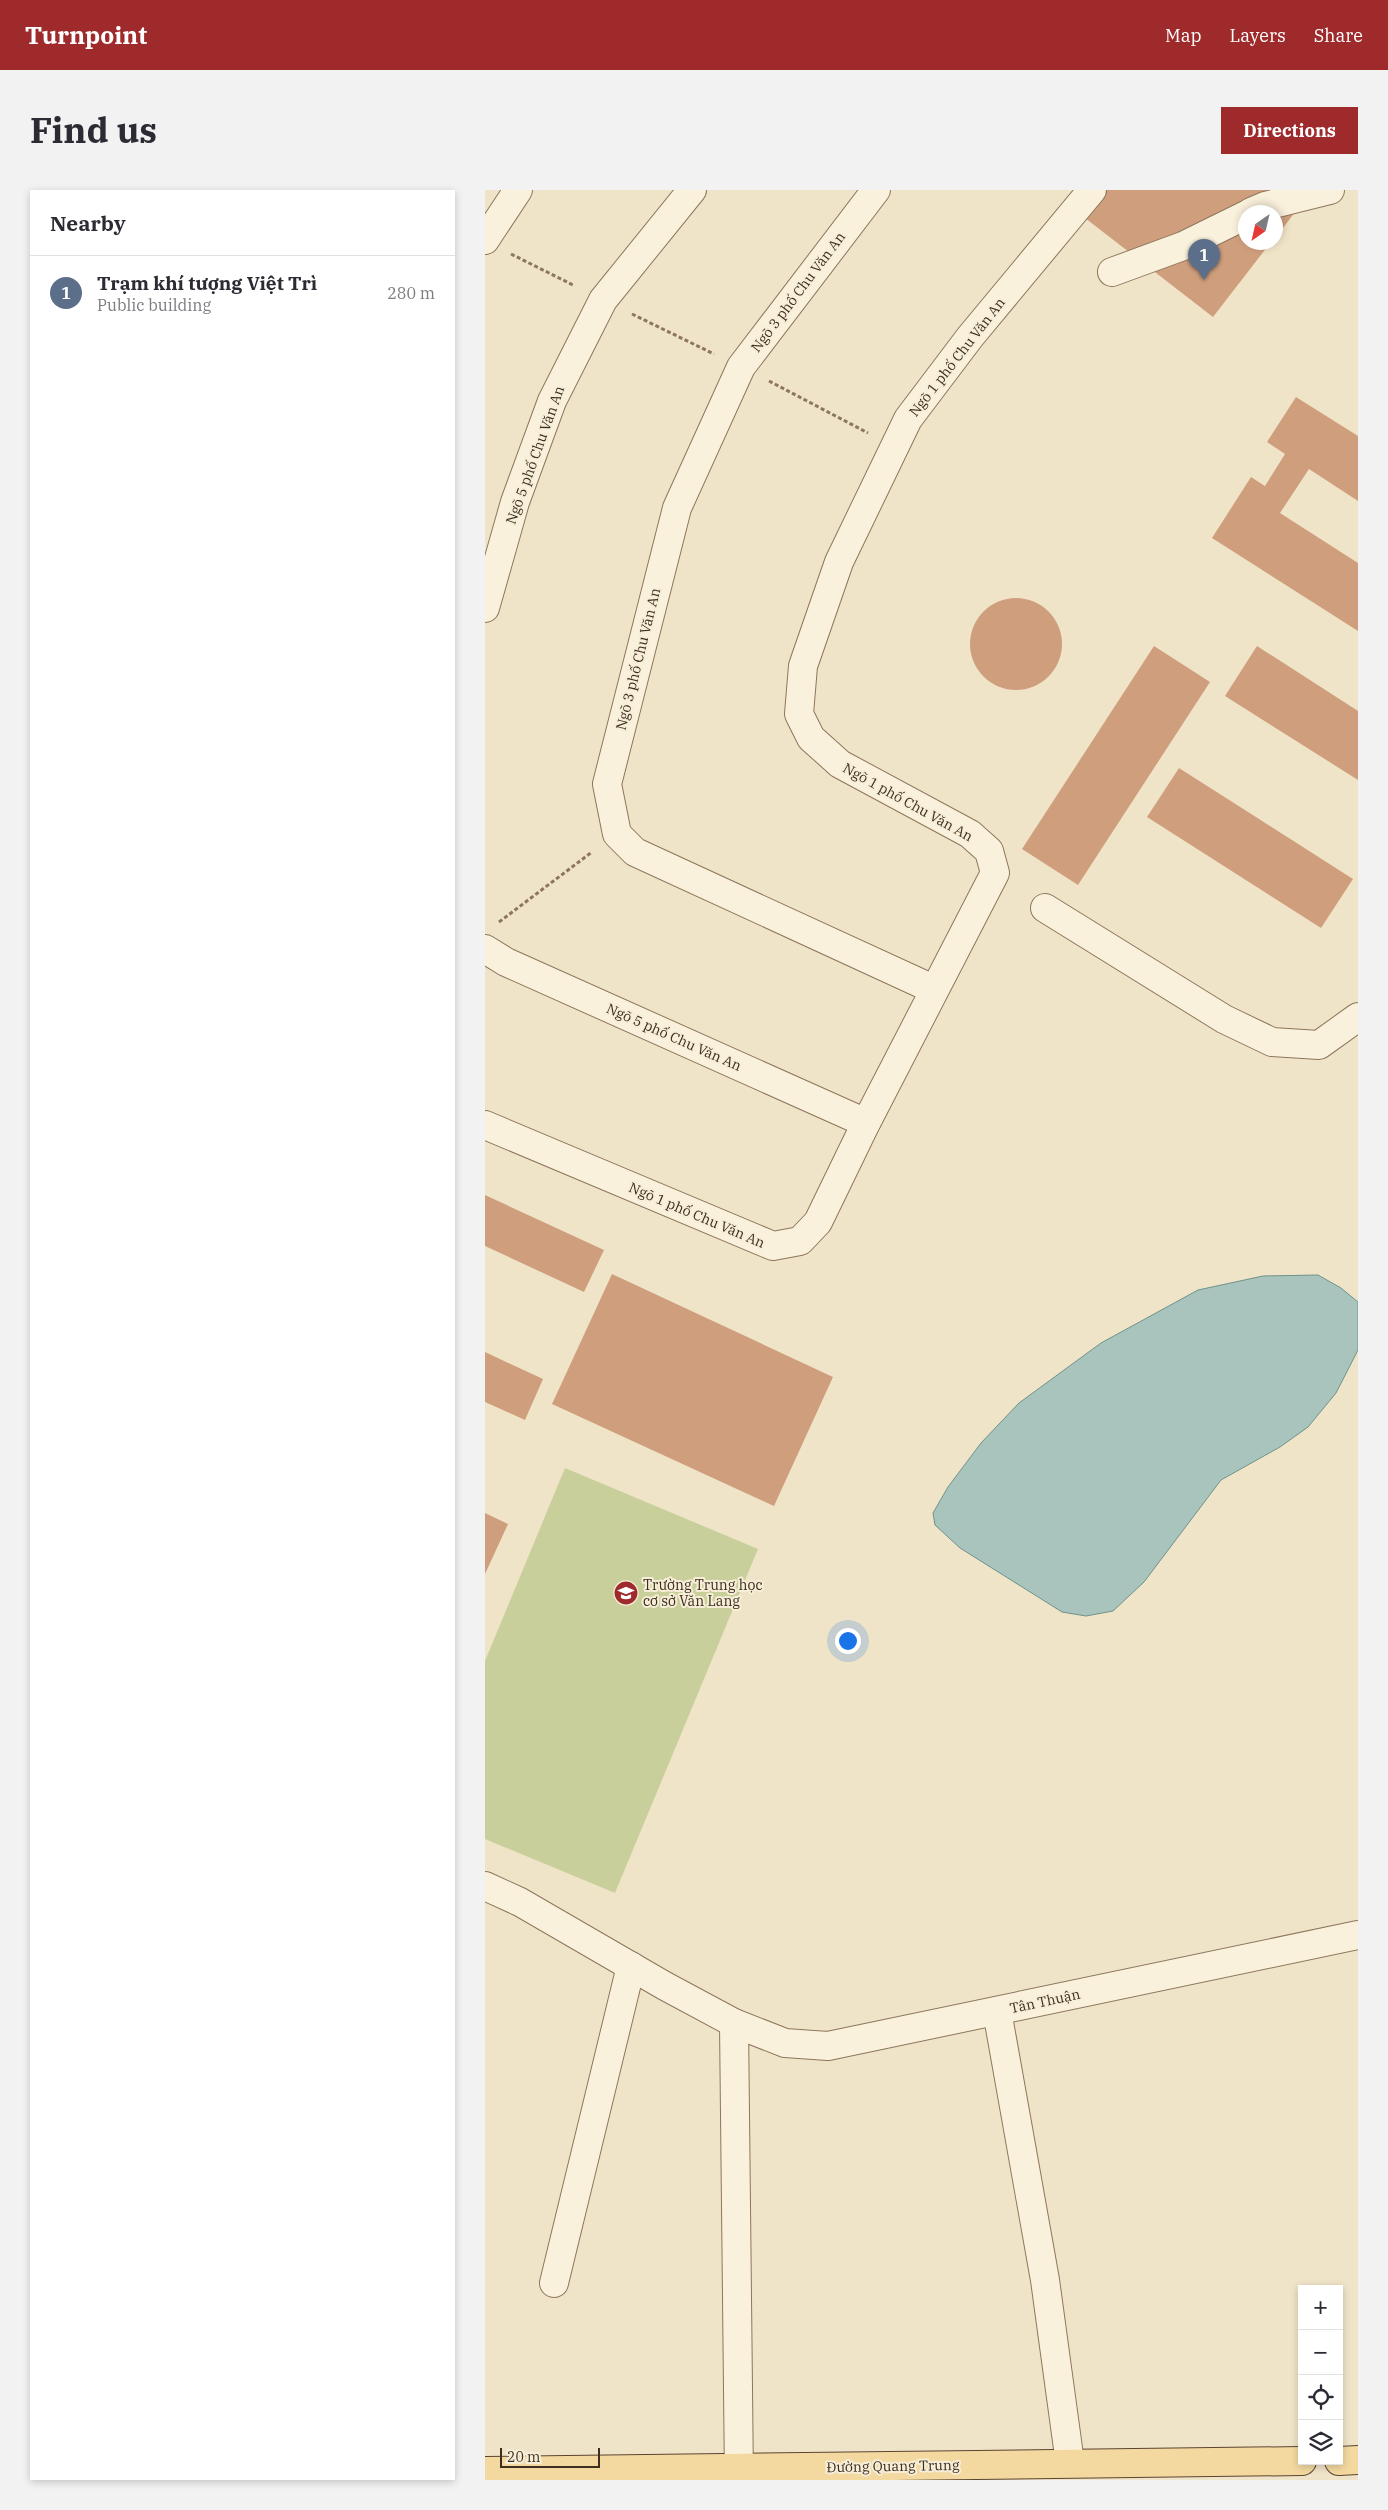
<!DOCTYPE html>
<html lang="en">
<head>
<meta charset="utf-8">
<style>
  body { margin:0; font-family:"IBM Plex Serif",serif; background:#f2f2f3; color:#2b2b33 }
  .controls { position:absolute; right:15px; bottom:15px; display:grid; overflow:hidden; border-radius:0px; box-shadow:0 2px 8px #0003 }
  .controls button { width:45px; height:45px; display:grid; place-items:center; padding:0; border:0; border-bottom:1px solid #e1e1e2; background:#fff; color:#2b2b33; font:25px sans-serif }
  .compass { position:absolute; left:753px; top:15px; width:45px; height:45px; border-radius:50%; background:#fff; box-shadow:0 2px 8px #0003; rotate:214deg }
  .scale { position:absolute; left:15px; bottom:12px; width:100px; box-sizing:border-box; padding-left:5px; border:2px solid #3d2e20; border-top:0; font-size:14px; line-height:18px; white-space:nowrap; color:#3d2e20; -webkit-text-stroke:4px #f7eed8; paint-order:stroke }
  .you { position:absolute; left:362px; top:1450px; width:18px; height:18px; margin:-12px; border:4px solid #fff; border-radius:50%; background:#1a73e8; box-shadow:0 0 0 8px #1a73e833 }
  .badge { display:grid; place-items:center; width:32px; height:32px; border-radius:50%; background:#9e2a2b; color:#fff; font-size:16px; font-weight:700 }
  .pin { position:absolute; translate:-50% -41px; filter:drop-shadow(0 1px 2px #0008) }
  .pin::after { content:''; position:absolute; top:26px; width:18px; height:15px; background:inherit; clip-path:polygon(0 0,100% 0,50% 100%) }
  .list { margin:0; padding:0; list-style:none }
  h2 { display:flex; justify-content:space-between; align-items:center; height:65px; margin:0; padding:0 20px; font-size:21px }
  h2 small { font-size:16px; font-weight:400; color:#7c7c81 }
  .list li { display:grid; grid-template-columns:32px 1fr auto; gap:15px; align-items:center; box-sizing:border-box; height:75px; padding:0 20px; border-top:1px solid #e1e1e2 }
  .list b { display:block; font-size:19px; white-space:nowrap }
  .list p { margin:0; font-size:16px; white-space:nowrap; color:#7c7c81 }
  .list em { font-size:16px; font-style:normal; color:#7c7c81 }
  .icon { flex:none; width:28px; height:28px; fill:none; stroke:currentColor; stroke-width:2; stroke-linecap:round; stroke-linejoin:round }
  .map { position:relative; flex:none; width:873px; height:2290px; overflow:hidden; border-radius:0px }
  header { display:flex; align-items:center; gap:30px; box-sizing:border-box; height:70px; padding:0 25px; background:#9e2a2b; color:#fff }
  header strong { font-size:24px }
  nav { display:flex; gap:28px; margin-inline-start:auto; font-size:18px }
  .intro { display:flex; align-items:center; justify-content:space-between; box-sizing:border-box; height:120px; padding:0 30px }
  h1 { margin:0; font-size:35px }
  .button { padding:12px 22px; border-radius:0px; background:#9e2a2b; color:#fff; font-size:18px; font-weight:700 }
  main { display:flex; gap:30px; padding:0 30px }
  aside { flex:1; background:#fff; border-radius:0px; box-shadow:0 2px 8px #0003 }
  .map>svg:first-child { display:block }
  .green { fill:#c9cf9b }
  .water { fill:#a9c4bc; stroke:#6f938a }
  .building { fill:#cf9f7d }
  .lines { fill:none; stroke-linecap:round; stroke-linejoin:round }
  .minor-casing { stroke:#8d765c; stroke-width:30 }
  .major-casing { stroke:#5b4430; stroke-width:30 }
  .path { stroke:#8d765c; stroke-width:3; stroke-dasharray:4 2.5; stroke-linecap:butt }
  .minor { stroke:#faf1dc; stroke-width:28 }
  .major { stroke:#f3d9a0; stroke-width:28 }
  .labels { text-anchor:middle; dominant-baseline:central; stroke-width:4; stroke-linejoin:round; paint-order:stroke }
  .street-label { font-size:14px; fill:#3d2e20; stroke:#f7eed8 }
  .poi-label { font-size:14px; fill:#3d2e20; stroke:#f7eed8; text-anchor:start }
</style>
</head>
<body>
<header>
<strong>Turnpoint</strong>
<nav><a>Map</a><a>Layers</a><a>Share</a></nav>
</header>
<div class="intro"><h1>Find us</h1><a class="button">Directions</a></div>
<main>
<aside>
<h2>Nearby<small></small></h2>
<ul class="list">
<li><span class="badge" style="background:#5c6f8a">1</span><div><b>Trạm khí tượng Việt Trì</b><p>Public building</p></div><em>280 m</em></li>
</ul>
</aside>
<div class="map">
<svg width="873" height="2290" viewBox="0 0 873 2290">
  <rect width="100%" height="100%" fill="#f0e4c8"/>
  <path class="green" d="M80,1278l193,81 -143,344 -130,-54v-178z"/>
  <path class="water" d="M833,1085l23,13 17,14v48l-22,43 -28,34 -28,20 -59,33 -77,102 -31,29 -27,5 -24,-4 -102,-64 -25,-23 -2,-12 15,-26 33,-44 38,-40 82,-60 97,-53 65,-14z"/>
  <g class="building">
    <path d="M621,0h206l-36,47v-25h-30v30h25l-58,75 -128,-99z"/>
    <path d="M811,207l62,39v65l-49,-32 -29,44 78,50v68l-146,-93 39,-61 14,9 20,-32 -18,-12z"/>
    <circle cx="531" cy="454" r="46"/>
    <path d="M669,456l56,36 -132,203 -56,-36z"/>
    <path d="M772,456l101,65v69l-133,-84z"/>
    <path d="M694,578l174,111 -32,49 -174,-111z"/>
    <path d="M0,1005l119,55 -20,42 -99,-46z"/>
    <path d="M127,1084l221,103 -59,129 -222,-102z"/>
    <path d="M0,1162l58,27 -18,41 -40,-18z"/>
    <path d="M0,1323l23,11 -23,50z"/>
  </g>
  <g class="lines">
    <defs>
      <g id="minor">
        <path d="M391,0l-135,177 -64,141 -70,276 10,50 18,18 298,137"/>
        <path d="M766,22l14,-6 65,-16"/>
        <path d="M0,50l33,-50"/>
        <path d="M627,82l71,-26 63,-31"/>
        <path d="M0,418l30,-106 37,-101 51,-101 89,-110"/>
        <path d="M560,718l179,111 48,23 47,3 39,-28"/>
        <path d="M0,759l21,13 360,161"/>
        <path d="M0,935l288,121 27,-5 18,-19 48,-99 129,-250 -6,-22 -19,-17 -130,-70 -29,-26 -12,-24 4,-48 36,-104 69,-143 62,-82 122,-147"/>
        <path d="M0,1696l35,16 145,84 69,37 5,457"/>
        <path d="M512,1821l48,269 25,183"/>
        <path d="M249,1833l51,20 43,3 530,-111"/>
        <path d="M69,2093l77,-317"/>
      </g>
      <g id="major">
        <path d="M854,2271l19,-1"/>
        <path d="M0,2281l817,-10"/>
      </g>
    </defs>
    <use href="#minor" class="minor-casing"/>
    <use href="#major" class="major-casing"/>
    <g class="path">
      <path d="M26,64l64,32"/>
      <path d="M147,124l82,40"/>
      <path d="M284,191l99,52"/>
      <path d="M14,732l93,-70"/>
    </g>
    <use href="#minor" class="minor"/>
    <use href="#major" class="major"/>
  </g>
  <defs>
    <symbol id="school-disc" viewBox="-11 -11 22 22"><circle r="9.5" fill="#9e2a2b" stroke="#f7eed8"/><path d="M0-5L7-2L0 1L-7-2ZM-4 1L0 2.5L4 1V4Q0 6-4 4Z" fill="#fff"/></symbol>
  </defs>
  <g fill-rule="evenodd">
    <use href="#school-disc" x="127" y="1389" width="28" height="28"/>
  </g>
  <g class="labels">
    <g class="street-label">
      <text transform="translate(313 102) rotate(-53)">Ngõ 3 phố Chu Văn An</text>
      <text transform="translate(472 167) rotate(-52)">Ngõ 1 phố Chu Văn An</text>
      <text transform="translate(50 265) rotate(-70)">Ngõ 5 phố Chu Văn An</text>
      <text transform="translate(153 469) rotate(-76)">Ngõ 3 phố Chu Văn An</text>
      <text transform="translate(423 612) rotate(29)">Ngõ 1 phố Chu Văn An</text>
      <text transform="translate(189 847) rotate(24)">Ngõ 5 phố Chu Văn An</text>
      <text transform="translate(212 1025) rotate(23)">Ngõ 1 phố Chu Văn An</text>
      <text transform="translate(560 1811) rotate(-12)">Tân Thuận</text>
      <text transform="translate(408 2276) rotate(-1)">Đường Quang Trung</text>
    </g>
    <g class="poi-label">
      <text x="158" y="1395">Trường Trung học<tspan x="158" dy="16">cơ sở Văn Lang</tspan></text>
    </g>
  </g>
</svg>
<div class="controls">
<button>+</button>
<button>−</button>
<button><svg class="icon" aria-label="locate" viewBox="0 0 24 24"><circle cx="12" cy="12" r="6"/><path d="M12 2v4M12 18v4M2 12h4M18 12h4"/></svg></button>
<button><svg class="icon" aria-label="layers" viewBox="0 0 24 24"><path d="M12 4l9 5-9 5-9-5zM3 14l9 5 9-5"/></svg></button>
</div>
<svg class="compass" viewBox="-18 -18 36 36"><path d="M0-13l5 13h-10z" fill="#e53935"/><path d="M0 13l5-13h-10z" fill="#7c7c81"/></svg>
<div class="scale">20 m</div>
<div class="you"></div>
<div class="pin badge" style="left:719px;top:90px;background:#5c6f8a">1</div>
</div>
</main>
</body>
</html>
